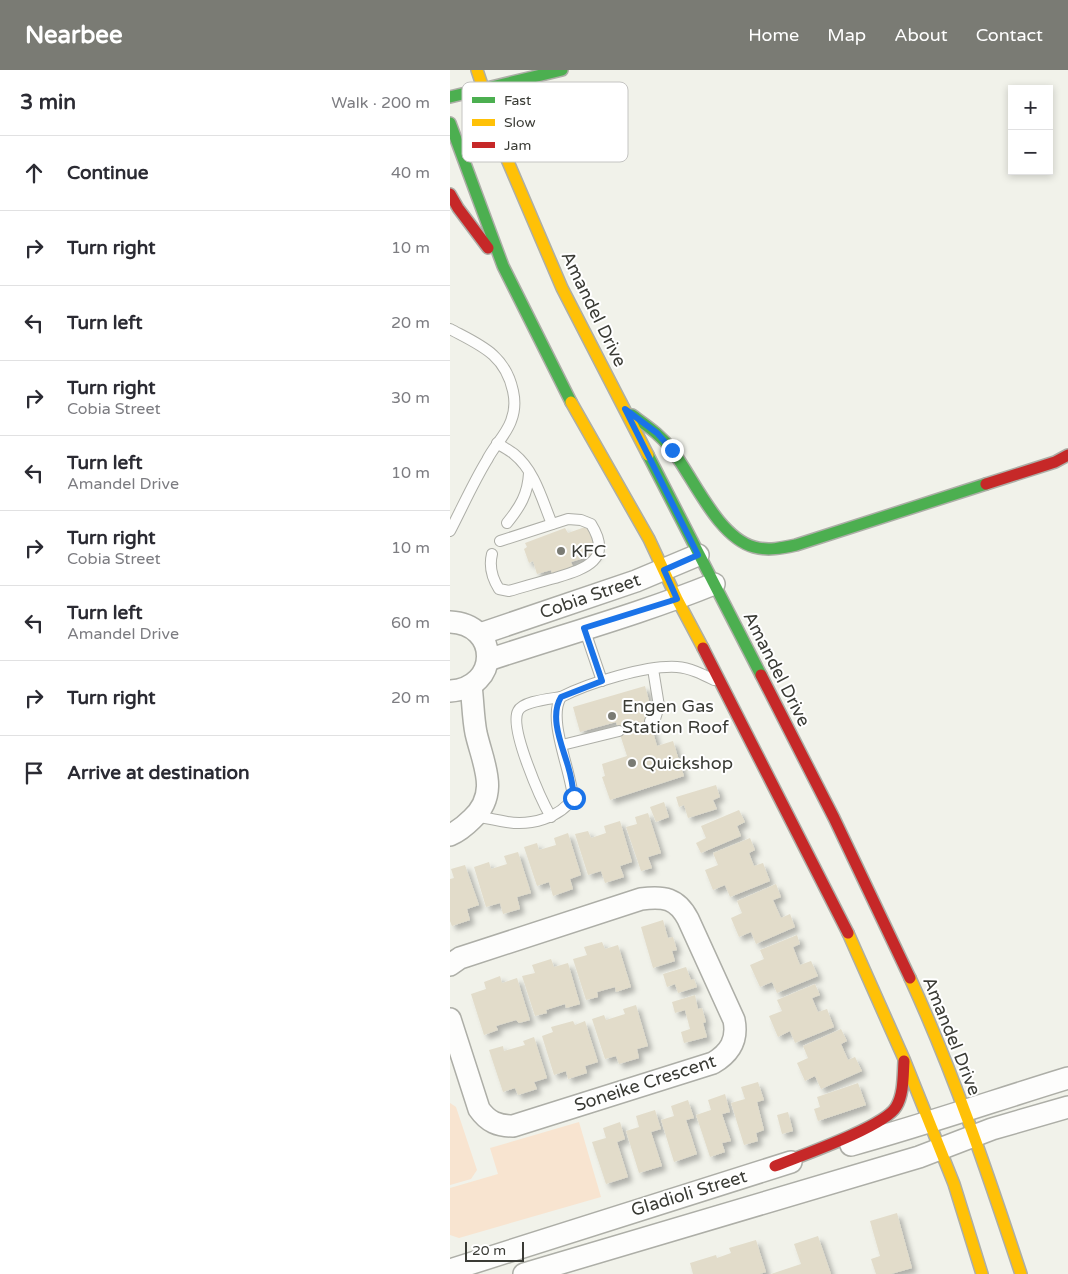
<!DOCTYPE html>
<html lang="en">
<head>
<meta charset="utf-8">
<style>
  body { margin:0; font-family:"Varela Round",sans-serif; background:#f2f2f3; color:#2b2b33 }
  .controls { position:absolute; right:15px; top:15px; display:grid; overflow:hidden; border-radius:0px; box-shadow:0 2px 8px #0003 }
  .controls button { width:45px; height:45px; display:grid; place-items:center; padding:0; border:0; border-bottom:1px solid #e1e1e2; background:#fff; color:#2b2b33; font:25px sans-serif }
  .scale { position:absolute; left:15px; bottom:12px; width:59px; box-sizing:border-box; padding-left:5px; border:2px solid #3a3b35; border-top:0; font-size:14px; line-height:18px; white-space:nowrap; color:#3a3b35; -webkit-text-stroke:4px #fff; paint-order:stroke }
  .stop { position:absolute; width:15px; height:15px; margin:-11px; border:4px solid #1a73e8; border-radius:50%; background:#fff }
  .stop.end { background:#1a73e8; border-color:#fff; box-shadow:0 1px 5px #0008 }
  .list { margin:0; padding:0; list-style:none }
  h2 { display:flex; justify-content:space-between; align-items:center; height:65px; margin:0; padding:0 20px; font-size:21px }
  h2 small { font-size:16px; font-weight:400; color:#7c7c81 }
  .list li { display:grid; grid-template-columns:32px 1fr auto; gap:15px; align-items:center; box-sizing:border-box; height:75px; padding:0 20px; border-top:1px solid #e1e1e2 }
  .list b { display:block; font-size:19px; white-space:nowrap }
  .list p { margin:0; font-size:16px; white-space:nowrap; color:#7c7c81 }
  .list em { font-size:16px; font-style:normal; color:#7c7c81 }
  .icon { flex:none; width:28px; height:28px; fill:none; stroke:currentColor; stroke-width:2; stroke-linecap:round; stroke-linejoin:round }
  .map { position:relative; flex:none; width:618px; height:1204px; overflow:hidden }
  header { display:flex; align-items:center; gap:30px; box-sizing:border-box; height:70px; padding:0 25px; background:#7a7b74; color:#fff }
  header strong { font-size:24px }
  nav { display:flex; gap:28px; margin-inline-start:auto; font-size:18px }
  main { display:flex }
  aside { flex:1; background:#fff }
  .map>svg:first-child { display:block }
  .green { fill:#f8e4d0 }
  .building { fill:#e2dcca; filter:url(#shadow) }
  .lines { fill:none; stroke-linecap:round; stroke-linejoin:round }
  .lane-casing { stroke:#adaea7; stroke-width:12 }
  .street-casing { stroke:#adaea7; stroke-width:24 }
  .fast-casing { stroke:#adaea7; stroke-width:14 }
  .slow-casing { stroke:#adaea7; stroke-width:14 }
  .jam-casing { stroke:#adaea7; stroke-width:14 }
  .lane { stroke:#fdfdfc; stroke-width:10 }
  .street { stroke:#fdfdfc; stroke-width:21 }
  .fast { stroke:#4caf50; stroke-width:11 }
  .slow { stroke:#ffc107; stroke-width:11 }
  .jam { stroke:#c62828; stroke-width:11 }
  .route { stroke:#1a73e8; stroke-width:6 }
  .poi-dot { fill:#7a7b74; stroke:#fff; stroke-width:2 }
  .labels { text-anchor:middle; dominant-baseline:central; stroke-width:4; stroke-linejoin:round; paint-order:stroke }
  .street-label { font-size:18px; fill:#3a3b35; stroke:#fff }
  .poi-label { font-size:18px; fill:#3a3b35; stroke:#fff; text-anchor:start }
  .key { fill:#fff; stroke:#c4c4c2; stroke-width:1 }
  .key-label { font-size:14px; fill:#3a3b35 }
</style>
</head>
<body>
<header>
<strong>Nearbee</strong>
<nav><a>Home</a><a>Map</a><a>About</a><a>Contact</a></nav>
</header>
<main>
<aside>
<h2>3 min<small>Walk · 200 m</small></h2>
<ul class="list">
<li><svg class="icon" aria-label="ahead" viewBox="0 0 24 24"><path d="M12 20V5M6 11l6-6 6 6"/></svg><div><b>Continue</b></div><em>40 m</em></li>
<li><svg class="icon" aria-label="right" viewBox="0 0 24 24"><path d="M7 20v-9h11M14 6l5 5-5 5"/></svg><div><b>Turn right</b></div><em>10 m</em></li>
<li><svg class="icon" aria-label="left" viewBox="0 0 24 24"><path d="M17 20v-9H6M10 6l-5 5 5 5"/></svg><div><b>Turn left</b></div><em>20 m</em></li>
<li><svg class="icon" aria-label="right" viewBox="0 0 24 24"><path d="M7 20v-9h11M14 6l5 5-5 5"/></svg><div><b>Turn right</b><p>Cobia Street</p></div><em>30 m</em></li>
<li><svg class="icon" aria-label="left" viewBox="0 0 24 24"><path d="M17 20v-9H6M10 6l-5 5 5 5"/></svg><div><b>Turn left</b><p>Amandel Drive</p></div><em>10 m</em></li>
<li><svg class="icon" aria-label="right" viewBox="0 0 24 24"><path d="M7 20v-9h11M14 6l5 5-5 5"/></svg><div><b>Turn right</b><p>Cobia Street</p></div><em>10 m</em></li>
<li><svg class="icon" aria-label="left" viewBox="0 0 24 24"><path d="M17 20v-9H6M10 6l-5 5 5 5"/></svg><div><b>Turn left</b><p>Amandel Drive</p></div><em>60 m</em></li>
<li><svg class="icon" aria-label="right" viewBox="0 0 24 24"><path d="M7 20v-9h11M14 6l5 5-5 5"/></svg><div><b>Turn right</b></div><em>20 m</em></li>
<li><svg class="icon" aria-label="arrive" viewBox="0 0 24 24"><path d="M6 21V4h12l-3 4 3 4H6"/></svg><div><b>Arrive at destination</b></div></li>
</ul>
</aside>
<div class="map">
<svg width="618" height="1204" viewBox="0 0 618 1204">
  <defs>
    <filter id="shadow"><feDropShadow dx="4.5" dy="4.5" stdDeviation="2.5" flood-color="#0004"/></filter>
  </defs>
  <rect width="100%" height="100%" fill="#f1f2ea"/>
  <g class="green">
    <path d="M0,1033l6,4 21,63 -6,9 -21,6z"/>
    <path d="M129,1052l22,75 -142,41 -9,-3v-47l48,-14 -8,-26z"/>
  </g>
  <g class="building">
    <path d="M138,456l9,28 -26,8 2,5 -21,7 -1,-4 -14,4 -4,-13 -4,2 -5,-14 3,-2 -2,-4 40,-15 3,5z"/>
    <path d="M195,616l6,22 -4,3 10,35 16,-5 11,35 -74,24 -8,-23 3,-1 -3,-12 25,-8 -11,-34 -36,10 -7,-25z"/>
    <path d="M266,715l4,12 -7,3 4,9 -29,9 -4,-13 -5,2 -3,-10z"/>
    <path d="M214,732l5,15 -13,5 -6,-15z"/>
    <path d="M289,740l6,12 -8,4 4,10 -40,17 -5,-10 10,-5 -5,-12z"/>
    <path d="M198,743l13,40 -13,4 4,11 -11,3 -15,-44 11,-3 -2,-7z"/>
    <path d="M170,751l12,41 -12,4 4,11 -19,6 -4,-12 -13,4 -13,-41 13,-3 3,7 15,-5 -2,-7z"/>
    <path d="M118,763l13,42 -11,4 3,10 -20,7 -4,-14 -12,4 -13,-39 13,-4 2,7 17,-5 -2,-7z"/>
    <path d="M300,768l5,12 -6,3 5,13 9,-3 7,18 -40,16 -5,-12 -12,5 -8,-20 13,-5 -5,-12z"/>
    <path d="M68,782l13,41 -14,4 3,12 -17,5 -3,-11 -14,4 -12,-40 15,-5 2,7 16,-5 -3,-8z"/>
    <path d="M15,795l14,40 -12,4 3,11 -18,6 -2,-5v-42l4,-1 -3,-9z"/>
    <path d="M326,814l5,13 -8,3 8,18 9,-4 5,13 -39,17 -5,-12 -12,5 -8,-19 11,-5 -5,-12z"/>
    <path d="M213,850l5,18 5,-1 4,13 -5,1 3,10 -22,7 -12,-41z"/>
    <path d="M347,865l3,9 -7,3 7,18 11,-4 7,15 -41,17 -5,-11 -12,5 -10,-22 14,-6 -4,-9z"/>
    <path d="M152,872l3,7 13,-4 13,42 -15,5 -1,-5 -18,5 1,5 -12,3 -13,-41 14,-4 -3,-8z"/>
    <path d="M101,889l3,8 14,-4 12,41 -14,4 -1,-4 -19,6 1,3 -12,3 -13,-40 13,-3 -3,-8z"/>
    <path d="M236,897l5,13 3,-1 3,8 -19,6 -3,-9 -8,3 -4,-13z"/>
    <path d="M50,906l2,7 15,-5 13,42 -11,3 -3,-3 -20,6 2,4 -14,5 -13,-41 15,-5 -2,-7z"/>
    <path d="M365,914l5,11 -8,3 6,14 9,-3 7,18 -39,16 -5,-12 -12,6 -9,-21 13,-5 -5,-11z"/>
    <path d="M245,925l3,14 4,-1 4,14 -3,1 4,14 -23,6 -3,-11 9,-3 -5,-19 -10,3 -3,-11z"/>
    <path d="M186,935l12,41 -11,3 2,9 -20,6 -3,-8 -11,3 -13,-40 12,-4 2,5 19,-6 -2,-5z"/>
    <path d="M123,951l2,4 10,-4 13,41 -13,4 2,7 -19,6 -2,-8 -12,4 -12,-39 11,-4 -2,-5z"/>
    <path d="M391,959l6,12 -6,3 7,16 7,-3 7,14 -41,18 -6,-13 -10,5 -8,-18 11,-5 -5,-12z"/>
    <path d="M84,967l13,41 -13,4 3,7 -19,6 -3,-7 -12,4 -14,-42 14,-4 1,5 21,-6 -2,-4z"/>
    <path d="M308,1012l6,18 -7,2 7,28 -8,3 2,8 -14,4 -13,-42 14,-4 -4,-12z"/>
    <path d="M408,1013l8,22 -48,16 -4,-12 6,-2 -3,-10z"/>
    <path d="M275,1024l5,18 -8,2 9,27 -9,2 3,9 -15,5 -14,-42 15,-5 -3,-10z"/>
    <path d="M238,1030l6,18 -8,2 11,34 -23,8 -13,-42 13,-4 -3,-10z"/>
    <path d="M205,1040l6,19 -10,3 11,34 -23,7 -13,-42 13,-4 -3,-11z"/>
    <path d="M338,1042l5,19 -11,3 -5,-19z"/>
    <path d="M170,1052l5,17 -8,3 11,35 -22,7 -14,-42 14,-4 -3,-10z"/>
    <path d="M447,1143l15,55 -21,6h-15l-5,-15 9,-3 -10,-35z"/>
    <path d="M368,1166l13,38h-60l30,-10 -7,-20z"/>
    <path d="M306,1170l10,32 -6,2h-67l-3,-11 26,-8 1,3 14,-5 -2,-5z"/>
  </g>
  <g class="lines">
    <defs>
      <g id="lane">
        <path d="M0,259c30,16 55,25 63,62 2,9 2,20 -2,30 -5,14 -17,25 -24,39 -14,23 -25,48 -37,71"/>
        <path d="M47,373c6,4 12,7 17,11 21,17 28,46 38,70"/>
        <path d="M57,453c13,-16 21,-29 22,-50"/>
        <path d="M42,484c-3,12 0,24 7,35l10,2c15,-4 30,-9 46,-13 29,-9 59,-17 36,-54l-10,-4 -13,-1 -68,22"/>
        <path d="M134,558l18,53"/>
        <path d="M200,651l5,-2 4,-13 -6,-37"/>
        <path d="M112,675l57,-14"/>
        <path d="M26,746c10,2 20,4 31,6 23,4 53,-4 66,-24 -2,-28 -26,-79 -12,-101 27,-14 86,-32 116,-30 13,1 25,7 37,13"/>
        <path d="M101,747c-10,-17 -42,-89 -33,-106 5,-10 32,-12 43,-14"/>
      </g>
      <g id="street">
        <path d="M0,552c50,2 50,66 0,69"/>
        <path d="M30,564l156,-53 62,-26"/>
        <path d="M38,590c75,-25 152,-46 226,-76"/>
        <path d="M0,765c9,-4 15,-9 22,-16 28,-26 11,-55 4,-86 -3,-15 -3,-32 -5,-47"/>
        <path d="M0,895l10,-7 181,-59c23,-3 36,-1 47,20l46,101c4,20 -4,33 -21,43l-200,63c-15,0 -25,-4 -34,-17l-29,-90"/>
        <path d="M401,1075c73,-20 145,-45 217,-67"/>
        <path d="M0,1200l341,-108"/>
        <path d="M74,1204l395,-117 73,-28 76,-22"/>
      </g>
      <g id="fast">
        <path d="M0,27l112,-27"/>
        <path d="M0,53l53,143 68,136"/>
        <path d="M182,345c15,11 29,20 40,35 22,29 46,87 82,97 14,4 28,1 42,-2l190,-61"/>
        <path d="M198,385l113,220"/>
      </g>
      <g id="slow">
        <path d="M27,0l29,87 56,131 86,167"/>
        <path d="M121,332l78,137 28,60 26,49"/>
        <path d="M398,863l56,126 50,125 28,90"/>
        <path d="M460,908c44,96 78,196 111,296"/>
      </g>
      <g id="jam">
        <path d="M0,124l8,14 30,40"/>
        <path d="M536,414l69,-22 13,-7"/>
        <path d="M253,578l145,285"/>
        <path d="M311,605l73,143 76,160"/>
        <path d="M325,1096c25,-10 109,-39 121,-59 8,-13 7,-32 8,-46"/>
      </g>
    </defs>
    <use href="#lane" class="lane-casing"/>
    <use href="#street" class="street-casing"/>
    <use href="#fast" class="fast-casing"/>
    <use href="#slow" class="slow-casing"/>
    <use href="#jam" class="jam-casing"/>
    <use href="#lane" class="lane"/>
    <use href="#street" class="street"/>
    <use href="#fast" class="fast"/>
    <use href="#slow" class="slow"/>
    <use href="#jam" class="jam"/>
  </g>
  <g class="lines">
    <path class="route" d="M124,728c-1,-11 -3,-22 -6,-32 -6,-21 -19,-49 -7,-69l41,-16 -18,-53 93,-29 -13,-29 34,-15 -73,-146 32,24 15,17"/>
  </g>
  <g class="poi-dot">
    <circle cx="111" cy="481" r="5"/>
    <circle cx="162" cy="646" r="5"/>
    <circle cx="182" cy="693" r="5"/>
  </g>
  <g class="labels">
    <g class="street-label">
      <text transform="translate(144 239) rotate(64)">Amandel Drive</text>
      <text transform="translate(140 526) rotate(-19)">Cobia Street</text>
      <text transform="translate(327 599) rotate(63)">Amandel Drive</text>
      <text transform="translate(502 966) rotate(68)">Amandel Drive</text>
      <text transform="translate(195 1013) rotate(-18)">Soneike Crescent</text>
      <text transform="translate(239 1123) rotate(-17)">Gladioli Street</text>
    </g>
    <g class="poi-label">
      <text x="121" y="481">KFC</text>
      <text x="172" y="636">Engen Gas<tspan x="172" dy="21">Station Roof</tspan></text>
      <text x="192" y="693">Quickshop</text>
    </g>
  </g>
  <rect x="12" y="12" width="166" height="80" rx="8" class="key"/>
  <rect x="22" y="27" width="23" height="6" fill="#4caf50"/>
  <rect x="22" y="49" width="23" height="7" fill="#ffc107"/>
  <rect x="22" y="72" width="23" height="6" fill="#c62828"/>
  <g class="key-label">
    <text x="54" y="35">Fast</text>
    <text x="54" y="57">Slow</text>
    <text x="54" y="80">Jam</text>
  </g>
</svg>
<div class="controls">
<button>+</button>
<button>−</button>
</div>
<div class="scale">20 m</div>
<div class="stop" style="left:124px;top:728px"></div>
<div class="stop end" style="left:222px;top:380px"></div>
</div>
</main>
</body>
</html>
